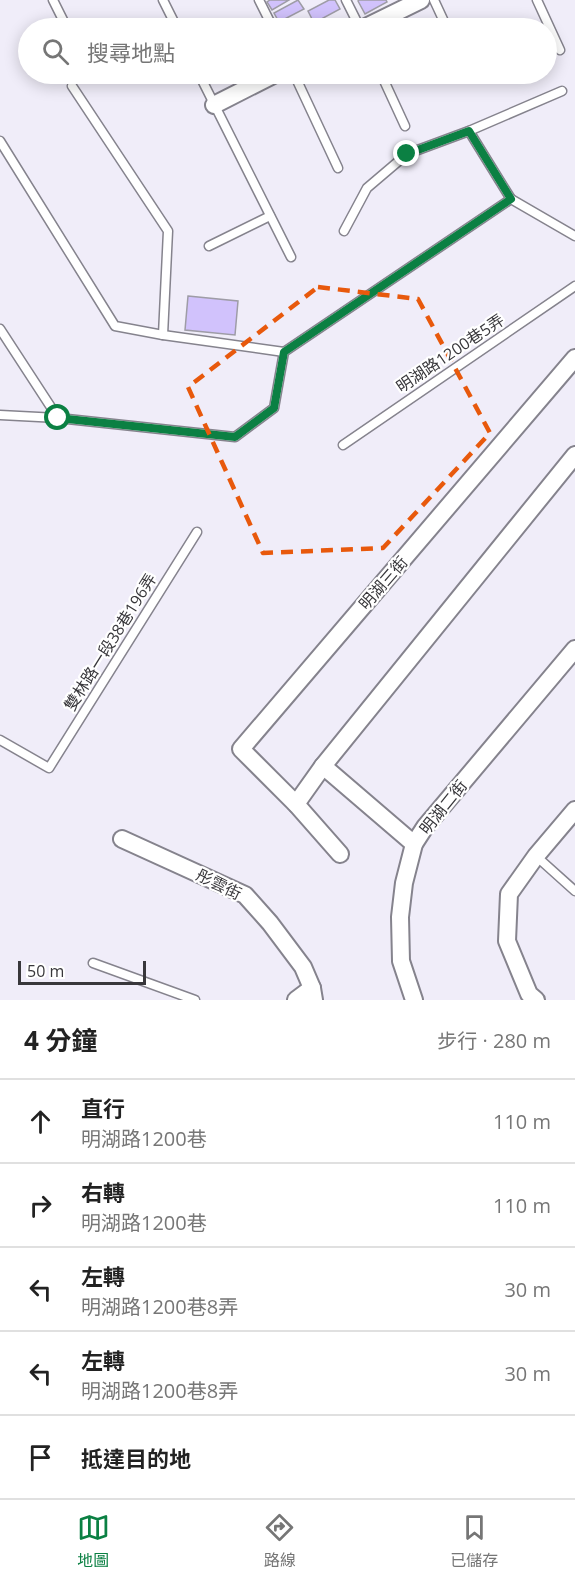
<!DOCTYPE html>
<html lang="zh-TW">
<head>
<meta charset="utf-8">
<style>
  body { margin:0; font-family:"Open Sans","Noto Sans TC",sans-serif; background:#f6f6f6; color:#222 }
  .scale { position:absolute; left:18px; bottom:15px; width:128px; box-sizing:border-box; padding-left:6px; border:3px solid #38373b; border-top:0; font-size:16px; line-height:21px; white-space:nowrap; color:#38373b; -webkit-text-stroke:4px #fff; paint-order:stroke }
  .stop { position:absolute; width:18px; height:18px; margin:-14px; border:4px solid #0b8043; border-radius:50%; background:#fff }
  .stop.end { background:#0b8043; border-color:#fff; box-shadow:0 2px 6px #0008 }
  .list { margin:0; padding:0; list-style:none }
  h2 { display:flex; justify-content:space-between; align-items:center; height:78px; margin:0; padding:0 24px; font-size:26px }
  h2 small { font-size:20px; font-weight:400; color:#767676 }
  .list li { display:grid; grid-template-columns:39px 1fr auto; gap:18px; align-items:center; box-sizing:border-box; height:84px; padding:0 24px; border-top:2px solid #e0e0e0 }
  .list b { display:block; font-size:22px; white-space:nowrap }
  .list p { margin:0; font-size:20px; white-space:nowrap; color:#767676 }
  .list em { font-size:20px; font-style:normal; color:#767676 }
  .icon { flex:none; width:33px; height:33px; fill:none; stroke:currentColor; stroke-width:2; stroke-linecap:round; stroke-linejoin:round }
  .map { position:relative; flex:none; width:575px; height:1000px; overflow:hidden }
  .search { position:absolute; background:#fff; box-shadow:0 3px 15px #0003; left:18px; right:18px; top:18px; height:66px; display:flex; align-items:center; gap:15px; box-sizing:border-box; padding:0 21px; border-radius:33px; color:#767676; font-size:22px }
  .sheet { height:498px; background:#fff }
  nav { display:flex; justify-content:space-around; align-items:center; box-sizing:border-box; height:84px; border-top:2px solid #e0e0e0; background:#fff; font-size:16px; color:#767676 }
  nav a { display:grid; justify-items:center; gap:3px }
  nav .on { color:#0b8043 }
  .map>svg:first-child { display:block }
  .building { fill:#d1c2fc; stroke:#9e9ca6; stroke-width:1.5 }
  .lines { fill:none; stroke-linecap:round; stroke-linejoin:round }
  .service-casing { stroke:#85838d; stroke-width:11 }
  .minor-casing { stroke:#85838d; stroke-width:20 }
  .service { stroke:#fff; stroke-width:8 }
  .minor { stroke:#fff; stroke-width:16 }
  .route { stroke:#0b8043; stroke-width:8 }
  .marked { fill:none; stroke:#e8590c; stroke-width:4.5; stroke-dasharray:12 8; stroke-linejoin:round }
  .labels { text-anchor:middle; dominant-baseline:central; stroke-width:4.5; stroke-linejoin:round; paint-order:stroke }
  .street-label { font-size:16px; fill:#38373b; stroke:#fff }
</style>
</head>
<body>
<div class="map">
<svg width="575" height="1000" viewBox="0 0 575 1000">
  <rect width="100%" height="100%" fill="#f0edf9"/>
  <g class="building">
    <path d="M270,0h19l-17,10 -5,-8z"/>
    <path d="M298,0l6,9 -25,13 -5,-9z"/>
    <path d="M329,0h6l5,9 -26,14 -6,-12z"/>
    <path d="M359,0h27l1,2 -22,12 -7,-13z"/>
    <path d="M188,296l50,5 -3,34 -50,-5z"/>
  </g>
  <g class="lines">
    <defs>
      <g id="service">
        <path d="M53,0l14,28"/>
        <path d="M163,0l14,28"/>
        <path d="M259,0l14,28"/>
        <path d="M346,0l14,28"/>
        <path d="M434,0l13,28"/>
        <path d="M537,0l23,50"/>
        <path d="M199,74l92,183"/>
        <path d="M294,74l44,94"/>
        <path d="M381,74l24,52"/>
        <path d="M467,74l1,1"/>
        <path d="M72,86l96,145 -5,104"/>
        <path d="M469,131l42,68"/>
        <path d="M0,141l115,185 48,9 121,17"/>
        <path d="M344,231l23,-43 40,-34 62,-23 93,-40"/>
        <path d="M209,246l61,-30"/>
        <path d="M0,329l58,89"/>
        <path d="M0,415l58,3 177,19 39,-29 10,-56 227,-153 64,37"/>
        <path d="M343,445l232,-159"/>
        <path d="M0,740l49,28 148,-236"/>
        <path d="M536,856l39,35"/>
        <path d="M93,963l102,37"/>
      </g>
      <g id="minor">
        <path d="M364,28l57,-28"/>
        <path d="M214,105l61,-31"/>
        <path d="M323,766l91,78"/>
        <path d="M296,804l27,-38 252,-311"/>
        <path d="M122,839l123,56 25,28 33,44 9,21 2,12"/>
        <path d="M340,854l-44,-50 -55,-55 334,-391"/>
        <path d="M296,1000l16,-12"/>
        <path d="M414,1000l-13,-39 -1,-44 4,-34 10,-39 11,-17 150,-178"/>
        <path d="M536,1000l-7,-6 -22,-53 2,-47 27,-38 39,-46"/>
      </g>
    </defs>
    <use href="#service" class="service-casing"/>
    <use href="#minor" class="minor-casing"/>
    <use href="#service" class="service"/>
    <use href="#minor" class="minor"/>
  </g>
  <g class="lines">
    <path class="route" d="M58,418l177,19 39,-29 10,-56 227,-153 -42,-68 -62,23"/>
  </g>
  <path class="marked" d="M318,287l100,12 72,134 -107,115 -120,5 -75,-166z"/>
  <g class="labels">
    <g class="street-label">
      <text transform="translate(450 353) rotate(-34)">明湖路1200巷5弄</text>
      <text transform="translate(383 583) rotate(-49)">明湖三街</text>
      <text transform="translate(110 642) rotate(-58)">雙林路一段38巷196弄</text>
      <text transform="translate(443 807) rotate(-51)">明湖二街</text>
      <text transform="translate(219 884) rotate(26)">彤雲街</text>
    </g>
  </g>
</svg>
<div class="scale">50 m</div>
<div class="stop" style="left:58px;top:418px"></div>
<div class="stop end" style="left:407px;top:154px"></div>
<div class="search"><svg class="icon" aria-label="search" viewBox="0 0 24 24"><circle cx="10" cy="10" r="6"/><path d="M15 15l6 6"/></svg>搜尋地點</div>
</div>
<section class="sheet">
<h2>4 分鐘<small>步行 · 280 m</small></h2>
<ul class="list">
<li><svg class="icon" aria-label="ahead" viewBox="0 0 24 24"><path d="M12 20V5M6 11l6-6 6 6"/></svg><div><b>直行</b><p>明湖路1200巷</p></div><em>110 m</em></li>
<li><svg class="icon" aria-label="right" viewBox="0 0 24 24"><path d="M7 20v-9h11M14 6l5 5-5 5"/></svg><div><b>右轉</b><p>明湖路1200巷</p></div><em>110 m</em></li>
<li><svg class="icon" aria-label="left" viewBox="0 0 24 24"><path d="M17 20v-9H6M10 6l-5 5 5 5"/></svg><div><b>左轉</b><p>明湖路1200巷8弄</p></div><em>30 m</em></li>
<li><svg class="icon" aria-label="left" viewBox="0 0 24 24"><path d="M17 20v-9H6M10 6l-5 5 5 5"/></svg><div><b>左轉</b><p>明湖路1200巷8弄</p></div><em>30 m</em></li>
<li><svg class="icon" aria-label="arrive" viewBox="0 0 24 24"><path d="M6 21V4h12l-3 4 3 4H6"/></svg><div><b>抵達目的地</b></div></li>
</ul>
</section>
<nav>
<a class="on"><svg class="icon" aria-label="map" viewBox="0 0 24 24"><path d="M3 6l6-2 6 2 6-2v14l-6 2-6-2-6 2zM9 4v14M15 6v14"/></svg>地圖</a>
<a><svg class="icon" aria-label="directions" viewBox="0 0 24 24"><path d="M12 3l9 9-9 9-9-9zM9 14v-3h6M13 9l2 2-2 2"/></svg>路線</a>
<a><svg class="icon" aria-label="saved" viewBox="0 0 24 24"><path d="M7 4h10v16l-5-4-5 4z"/></svg>已儲存</a>
</nav>
</body>
</html>
